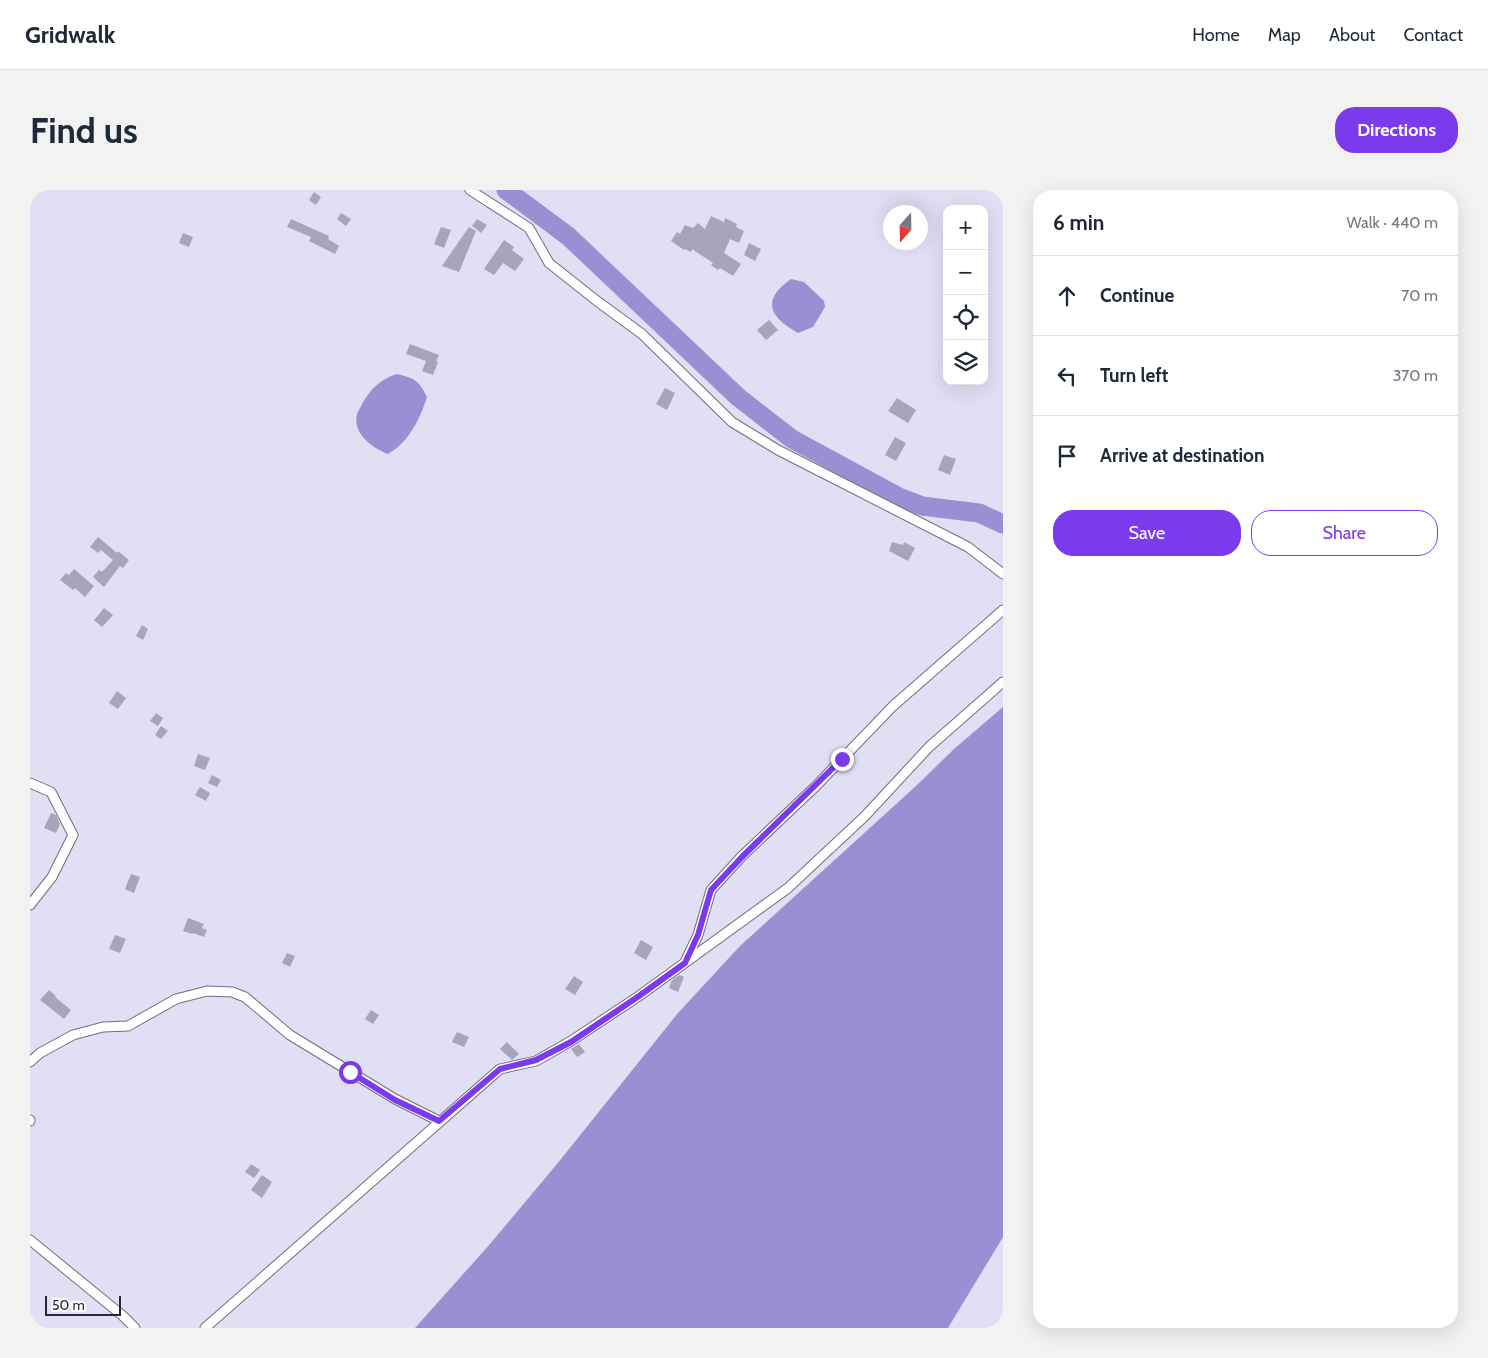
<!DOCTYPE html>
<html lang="en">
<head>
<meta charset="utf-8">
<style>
  body { margin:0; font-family:Cabin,sans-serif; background:#f2f2f3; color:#1f2937 }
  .controls { position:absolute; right:15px; top:15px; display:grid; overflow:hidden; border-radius:10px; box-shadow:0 5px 20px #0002 }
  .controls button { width:45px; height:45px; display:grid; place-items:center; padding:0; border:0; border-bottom:1px solid #e0e1e3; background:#fff; color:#1f2937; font:25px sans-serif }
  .compass { position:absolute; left:853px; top:15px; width:45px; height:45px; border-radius:50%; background:#fff; box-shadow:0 5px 20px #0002; rotate:200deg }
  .scale { position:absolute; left:15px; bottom:12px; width:76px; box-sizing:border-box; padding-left:5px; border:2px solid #27272f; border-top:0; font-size:14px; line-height:18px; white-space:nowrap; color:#27272f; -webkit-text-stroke:4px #fff; paint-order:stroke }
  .stop { position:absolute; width:15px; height:15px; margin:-11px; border:4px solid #7c3aed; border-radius:50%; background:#fff }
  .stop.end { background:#7c3aed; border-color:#fff; box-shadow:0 1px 5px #0008 }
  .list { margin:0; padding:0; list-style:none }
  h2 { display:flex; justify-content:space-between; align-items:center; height:65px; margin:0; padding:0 20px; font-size:21px }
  h2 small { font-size:16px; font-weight:400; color:#747a83 }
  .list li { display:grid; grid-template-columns:32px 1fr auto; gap:15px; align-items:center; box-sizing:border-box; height:80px; padding:0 20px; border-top:1px solid #e0e1e3 }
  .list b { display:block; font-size:19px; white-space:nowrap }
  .list em { font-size:16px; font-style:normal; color:#747a83 }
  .actions { display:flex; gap:10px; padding:15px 20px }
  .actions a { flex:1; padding:11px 0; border:1px solid #7c3aed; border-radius:20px; text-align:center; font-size:18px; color:#7c3aed }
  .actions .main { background:#7c3aed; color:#fff }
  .icon { flex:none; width:28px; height:28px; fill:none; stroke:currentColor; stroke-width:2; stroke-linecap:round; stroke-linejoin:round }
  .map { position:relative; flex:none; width:973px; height:1138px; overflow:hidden; border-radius:20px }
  header { display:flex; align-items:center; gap:30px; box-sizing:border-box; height:70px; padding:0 25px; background:#fff; border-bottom:1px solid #e0e1e3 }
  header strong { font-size:24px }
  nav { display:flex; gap:28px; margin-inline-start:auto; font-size:18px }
  .intro { display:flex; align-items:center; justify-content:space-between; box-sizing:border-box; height:120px; padding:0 30px }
  h1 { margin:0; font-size:35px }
  .button { padding:12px 22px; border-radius:20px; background:#7c3aed; color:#fff; font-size:18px; font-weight:700 }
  main { display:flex; gap:30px; padding:0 30px }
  aside { flex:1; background:#fff; border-radius:20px; box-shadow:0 5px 20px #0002 }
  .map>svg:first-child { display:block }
  .water { fill:#9890d3 }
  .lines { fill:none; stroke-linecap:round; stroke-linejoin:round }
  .river { stroke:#9890d3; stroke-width:19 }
  .building { fill:#a6a5b9 }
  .minor-casing { stroke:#6f6e80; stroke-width:11 }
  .minor { stroke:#fff; stroke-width:9 }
  .route { stroke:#7c3aed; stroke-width:6 }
</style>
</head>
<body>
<header>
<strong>Gridwalk</strong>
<nav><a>Home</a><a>Map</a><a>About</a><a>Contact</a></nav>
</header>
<div class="intro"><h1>Find us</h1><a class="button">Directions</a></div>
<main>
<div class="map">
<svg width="973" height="1138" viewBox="0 0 973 1138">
  <rect width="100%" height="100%" fill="#e1dff4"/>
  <g class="water">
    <path d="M761,89l13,3 20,19 1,6 -12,20 -15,6c-29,-16 -37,-33 -7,-54z"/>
    <path d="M367,184c17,4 22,6 30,23 -7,22 -18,45 -39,57 -16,-6 -36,-21 -31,-40 1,-3 4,-7 5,-10 9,-16 19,-25 35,-30z"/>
    <path d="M973,517v530l-55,91h-533l75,-84 67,-80 121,-151 62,-67 176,-160 38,-37z"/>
  </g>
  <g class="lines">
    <path class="river" d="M476,0l62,46 170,161 54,42 109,59 21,8 57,7 24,11"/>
  </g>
  <g class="building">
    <path d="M284,2l7,5 -5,8 -7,-5z"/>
    <path d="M311,23l10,6 -5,7 -9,-7z"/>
    <path d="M681,26l13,6 1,-4 12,6 -1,3 8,4 -5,12 -9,-4 -6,14 17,11 -8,12 -13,-8 -2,2 -7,-5 2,-2 -21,-14 -1,3 -6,-3 -1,1 -13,-9 6,-9 3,2 5,-9 8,3 5,-5 7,6z"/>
    <path d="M261,29l38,17 -1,3 11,7 -4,8 -26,-13 2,-4 -24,-10z"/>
    <path d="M447,29l10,6 -6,8 -9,-7z"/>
    <path d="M411,37l10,3 -7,18 -10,-4z"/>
    <path d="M439,37l7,4 -17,41 -17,-6z"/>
    <path d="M153,43l10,4 -4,10 -10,-4z"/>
    <path d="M474,50l10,7 -2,3 12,9 -9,12 -12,-8 -9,12 -10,-6z"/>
    <path d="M719,53l12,6 -6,12 -11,-6z"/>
    <path d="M739,130l9,10 -12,10 -9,-10z"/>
    <path d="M380,154l29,11 -3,6 2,1 -5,13 -11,-4 4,-10 -20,-7z"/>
    <path d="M635,198l10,5 -8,17 -11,-6z"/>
    <path d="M867,208l19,12 -8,13 -20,-12z"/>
    <path d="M865,247l11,6 -10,18 -11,-6z"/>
    <path d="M914,265l12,4 -6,16 -12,-5z"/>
    <path d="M68,347l19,16 1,-2 11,9 -6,8 -3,-2 -16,21 -11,-10 6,-7 3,2 11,-12 -12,-10 -3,3 -8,-6z"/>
    <path d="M862,352l11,3 1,-3 11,6 -7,13 -19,-10z"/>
    <path d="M44,379l20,17 -9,11 -10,-9 -2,2 -13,-10 6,-7 3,2z"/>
    <path d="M74,418l9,7 -11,12 -8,-7z"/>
    <path d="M112,435l6,4 -5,11 -7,-4z"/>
    <path d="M87,501l9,7 -8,11 -9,-6z"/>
    <path d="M126,523l7,5 -5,8 -8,-5z"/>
    <path d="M131,536l7,5 -7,8 -6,-4z"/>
    <path d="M168,564l12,4 -5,12 -11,-4z"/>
    <path d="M182,585l9,5 -4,7 -9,-4z"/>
    <path d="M170,597l10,6 -4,8 -11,-6z"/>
    <path d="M21,623l5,2 4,9 -4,9 -12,-5z"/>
    <path d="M101,684l9,3 -6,16 -9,-4z"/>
    <path d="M158,728l16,6 -2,4 5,2 -3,7 -11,-4 -1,1 -9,-3z"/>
    <path d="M85,745l11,4 -6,14 -11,-4z"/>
    <path d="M611,750l12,7 -7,13 -12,-7z"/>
    <path d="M257,763l8,3 -5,11 -8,-4z"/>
    <path d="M649,785l5,2 -6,15 -9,-4 3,-8z"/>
    <path d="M544,786l9,6 -8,13 -10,-6z"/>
    <path d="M19,800l7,6 -1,1 16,13 -7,9 -24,-19z"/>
    <path d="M341,820l8,5 -6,9 -8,-5z"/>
    <path d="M427,842l12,5 -5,10 -12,-5z"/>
    <path d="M477,852l12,12 -7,6 -12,-11z"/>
    <path d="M549,854l6,8 -8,5 -6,-8z"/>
    <path d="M221,974l9,6 -6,8 -9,-6z"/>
    <path d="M232,985l10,7 -10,16 -11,-8z"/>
  </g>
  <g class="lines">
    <defs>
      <g id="minor">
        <path d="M440,0l59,38 20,35 48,38 45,33 90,88 46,28 190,97 35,27"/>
        <path d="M0,593l21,9 22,43 -21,42 -22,28"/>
        <path d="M656,770l12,-25 13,-45 30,-33 75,-71 77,-80 110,-96"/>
        <path d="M0,872l10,-9 33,-18 30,-8 25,-1 48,-27 31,-8 25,1 13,5 45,38 105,64 44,22"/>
        <path d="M0,930v1"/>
        <path d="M0,1050l93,76 12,12"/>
        <path d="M175,1138l295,-259 36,-8 35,-20 68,-45 149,-108 77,-72 64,-69 74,-65"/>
      </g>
    </defs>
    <use href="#minor" class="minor-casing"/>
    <use href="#minor" class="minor"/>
  </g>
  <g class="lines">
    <path class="route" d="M320,882l45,28 44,21 61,-52 36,-9 35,-18 68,-46 46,-33 13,-28 13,-45 31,-33 100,-98"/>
  </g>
</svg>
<div class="controls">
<button>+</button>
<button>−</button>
<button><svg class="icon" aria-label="locate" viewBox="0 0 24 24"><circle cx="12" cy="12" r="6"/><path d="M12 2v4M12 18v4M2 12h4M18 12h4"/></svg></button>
<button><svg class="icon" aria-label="layers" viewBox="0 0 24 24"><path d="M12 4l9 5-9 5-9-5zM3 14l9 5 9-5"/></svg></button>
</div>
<svg class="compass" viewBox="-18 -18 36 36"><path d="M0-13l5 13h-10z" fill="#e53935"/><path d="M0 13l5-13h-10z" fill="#747a83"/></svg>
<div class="scale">50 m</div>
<div class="stop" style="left:320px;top:882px"></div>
<div class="stop end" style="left:812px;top:569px"></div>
</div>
<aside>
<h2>6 min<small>Walk · 440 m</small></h2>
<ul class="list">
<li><svg class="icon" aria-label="ahead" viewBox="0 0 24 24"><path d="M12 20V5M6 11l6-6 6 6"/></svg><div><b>Continue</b></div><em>70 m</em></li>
<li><svg class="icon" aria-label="left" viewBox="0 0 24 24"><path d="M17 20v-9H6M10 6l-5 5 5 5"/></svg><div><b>Turn left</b></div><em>370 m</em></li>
<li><svg class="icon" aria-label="arrive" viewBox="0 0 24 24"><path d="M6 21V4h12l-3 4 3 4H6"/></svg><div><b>Arrive at destination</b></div></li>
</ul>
<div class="actions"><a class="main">Save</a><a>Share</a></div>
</aside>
</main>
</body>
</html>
